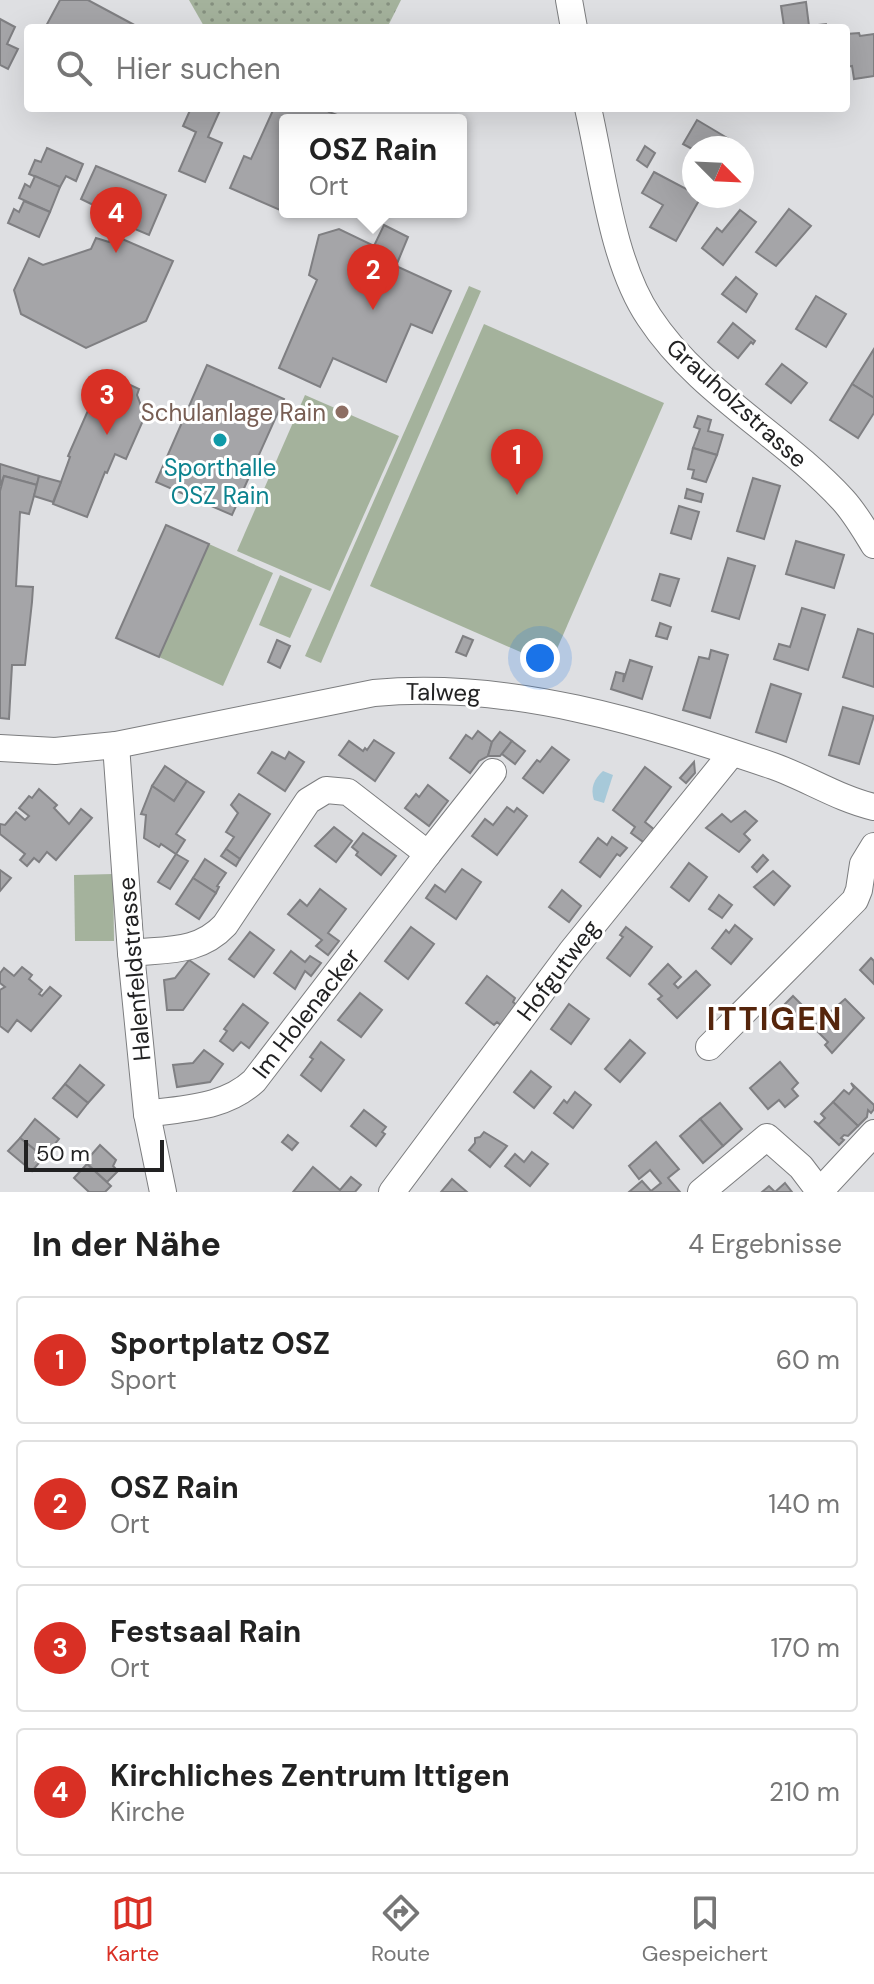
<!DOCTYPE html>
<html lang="de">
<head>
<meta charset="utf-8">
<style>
  body { margin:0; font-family:"DM Sans",sans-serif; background:#f6f6f6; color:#222 }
  .compass { position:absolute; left:682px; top:136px; width:72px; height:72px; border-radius:50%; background:#fff; box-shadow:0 8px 32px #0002; rotate:114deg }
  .scale { position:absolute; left:24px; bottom:20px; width:140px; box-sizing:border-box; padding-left:8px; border:4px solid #222223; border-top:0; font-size:22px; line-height:28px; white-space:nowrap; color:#222223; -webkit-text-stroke:6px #fff; paint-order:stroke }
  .you { position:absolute; left:540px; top:658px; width:28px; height:28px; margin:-20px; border:6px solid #fff; border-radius:50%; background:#1a73e8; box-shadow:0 0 0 12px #1a73e833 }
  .badge { display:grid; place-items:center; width:52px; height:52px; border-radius:50%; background:#d93025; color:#fff; font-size:26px; font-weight:700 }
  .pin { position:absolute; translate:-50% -66px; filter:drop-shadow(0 2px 4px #0008) }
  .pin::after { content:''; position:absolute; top:42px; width:28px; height:24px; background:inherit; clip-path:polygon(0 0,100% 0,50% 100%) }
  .popup { position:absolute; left:279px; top:114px; width:188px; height:104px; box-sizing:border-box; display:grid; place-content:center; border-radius:8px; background:#fff; filter:drop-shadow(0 2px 6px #0005); font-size:26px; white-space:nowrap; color:#767676 }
  .popup b { font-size:30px; color:#222 }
  .popup::after { content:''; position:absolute; left:50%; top:100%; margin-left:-16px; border:16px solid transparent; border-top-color:#fff }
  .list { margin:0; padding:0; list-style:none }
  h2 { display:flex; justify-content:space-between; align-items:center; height:104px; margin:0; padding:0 32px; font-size:34px }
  h2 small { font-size:26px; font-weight:400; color:#767676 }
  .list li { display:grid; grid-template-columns:52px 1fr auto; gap:24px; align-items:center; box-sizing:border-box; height:128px; margin:0 16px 16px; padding:0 16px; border:2px solid #e0e0e0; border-radius:8px }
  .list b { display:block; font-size:30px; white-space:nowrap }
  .list p { margin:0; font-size:26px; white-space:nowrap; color:#767676 }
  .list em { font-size:26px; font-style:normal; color:#767676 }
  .icon { flex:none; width:44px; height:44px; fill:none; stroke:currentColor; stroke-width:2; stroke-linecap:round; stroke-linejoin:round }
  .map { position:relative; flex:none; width:874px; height:1192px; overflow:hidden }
  .search { position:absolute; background:#fff; box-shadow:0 8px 32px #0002; left:24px; right:24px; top:24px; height:88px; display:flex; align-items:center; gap:20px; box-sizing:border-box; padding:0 28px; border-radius:8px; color:#767676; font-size:30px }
  .sheet { height:680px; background:#fff }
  nav { display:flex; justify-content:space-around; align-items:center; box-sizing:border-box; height:112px; border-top:2px solid #e0e0e0; background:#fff; font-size:22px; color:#767676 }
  nav a { display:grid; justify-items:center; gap:4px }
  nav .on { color:#d93025 }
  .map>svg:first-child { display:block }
  .grass { fill:url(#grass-dots) }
  .pitch { fill:#a4b29c }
  .water { fill:#a7c9d9 }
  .building { fill:#a5a5a8; stroke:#7f7f82; stroke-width:2 }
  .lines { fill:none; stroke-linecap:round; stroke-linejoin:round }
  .minor-casing { stroke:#7c7d7f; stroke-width:28 }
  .minor { stroke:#fff; stroke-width:26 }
  .education-dot { fill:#8d6e63; stroke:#fff; stroke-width:3 }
  .culture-dot { fill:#0f9aa8; stroke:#fff; stroke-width:3 }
  .labels { text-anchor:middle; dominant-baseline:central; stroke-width:6; stroke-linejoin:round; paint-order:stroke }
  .street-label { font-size:24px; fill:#222223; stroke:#fff }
  .education-label { font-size:24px; fill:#785e54; stroke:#fff; text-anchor:end }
  .culture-label { font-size:24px; fill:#0d838f; stroke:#fff }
  .district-label { font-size:32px; font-weight:bold; letter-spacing:2px; fill:#55250c; stroke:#fff }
</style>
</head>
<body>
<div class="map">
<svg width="874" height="1192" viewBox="0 0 874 1192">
  <defs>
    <pattern id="grass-dots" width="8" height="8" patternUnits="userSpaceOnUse" patternTransform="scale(2)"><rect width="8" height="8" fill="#a4b29c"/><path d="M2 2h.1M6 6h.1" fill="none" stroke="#85907f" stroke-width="1.8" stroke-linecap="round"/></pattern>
  </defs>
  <rect width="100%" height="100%" fill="#dedfe2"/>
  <path class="grass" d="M189,0h212l-14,28h-182z"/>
  <g class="pitch">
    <path d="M469,286l12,5 -160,372 -16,-7z"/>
    <path d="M484,324l180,79 -114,262 -180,-79z"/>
    <path d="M305,395l94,41 -69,155 -93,-40z"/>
    <path d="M209,544l64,29 -50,113 -64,-29z"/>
    <path d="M280,575l32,14 -22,49 -31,-13z"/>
    <path d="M113,874l1,67h-39l-1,-66z"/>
  </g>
  <path class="water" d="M603,771l10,4 -9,28 -10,-3c-4,-12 0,-21 9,-29z"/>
  <g class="building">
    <path d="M60,0h28l52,28h-90l-4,-2z"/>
    <path d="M806,2l3,24 17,-2 1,4h-49l6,-2 -3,-20z"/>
    <path d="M0,19l15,8 -8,17 11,5 -10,20 -8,-4z"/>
    <path d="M859,33l1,3 14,-2v42l-20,3 -2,-13 -6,1v-33z"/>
    <path d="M191,108h30l-13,29 14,6 -17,39 -26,-11 17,-39 -13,-6z"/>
    <path d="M274,108h57l-2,4 11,4 -2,4h-53v79l-5,11 -50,-22 14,-32 7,3z"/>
    <path d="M697,120l32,19 -5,9h-30v2l-11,-6z"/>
    <path d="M645,146l10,7 -8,14 -10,-7z"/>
    <path d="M47,148l36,16 -7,17 -10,-5 -6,11 -31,-13 6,-14 6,2z"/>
    <path d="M96,166l70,29 -17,40 -21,-9 -6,13 51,22 -27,60 -60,27 -65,-34 -7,-24 15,-32 14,7 48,-16 5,-11 13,4 11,-24 -39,-19z"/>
    <path d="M654,172l40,21v3l7,1 -25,44 -26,-14 13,-22 -21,-12z"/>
    <path d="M35,176l25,11 -10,25 -31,-14 6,-14 5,3z"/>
    <path d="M24,201l26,11 -11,25 -31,-14 6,-14 5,3z"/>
    <path d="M789,209l22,17 -35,40 -20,-14z"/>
    <path d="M740,210l16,12 -33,43 -21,-17 15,-20 5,4z"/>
    <path d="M384,225l24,12 -12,29 55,25 -19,42 -21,-9 -25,58 -53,-24 -13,29 -41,-19 38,-88 -8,-5 10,-40 20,-6 35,17z"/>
    <path d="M736,277l21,17 -11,18 -24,-18z"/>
    <path d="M816,296l30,18 -20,33 -30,-18z"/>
    <path d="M733,323l22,18 -2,3 -2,-2 -13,16 -20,-16z"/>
    <path d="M874,349v49l-22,-14z"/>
    <path d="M782,364l25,19 -16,20 -25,-19z"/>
    <path d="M207,365l77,34 -52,116 -76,-33z"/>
    <path d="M111,376l28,13 -2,6 8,21 -19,43 -11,-5 -8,19 -2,-1 -18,45 -34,-13 17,-47 -2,-1 29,-66 3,1 5,-12z"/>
    <path d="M852,384l22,14v15l-16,25 -28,-18z"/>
    <path d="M698,416l13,4 -3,11 15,4 -6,20 -24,-7 7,-19 -6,-2z"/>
    <path d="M693,448l24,7 -11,27 -14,-4 2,-8 -6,-1z"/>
    <path d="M0,464l39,12 -2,9 -33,-9 -4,10z"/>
    <path d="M4,476l33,9 -8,29 -9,-2 -4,74 17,1 -1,15 -7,63h-13l-3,54 -9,-1v-227z"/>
    <path d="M39,476l22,6 -8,20 -19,-6z"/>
    <path d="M753,478l27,8 -16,53 -27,-8z"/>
    <path d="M687,489l16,5 -2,8 -16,-4z"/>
    <path d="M679,506l20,6 -8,27 -20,-6z"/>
    <path d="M166,525l43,19 -50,113 -43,-19z"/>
    <path d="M796,541l48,14 -10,33 -48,-14z"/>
    <path d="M728,558l27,8 -16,53 -27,-8z"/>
    <path d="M660,574l19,5 -9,27 -18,-6z"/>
    <path d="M802,608l23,7 -17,55 -34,-11 5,-15 11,3z"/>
    <path d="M660,623l11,4 -4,12 -11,-3z"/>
    <path d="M858,629l16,5v53l-31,-10z"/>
    <path d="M463,636l10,4 -7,16 -10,-4z"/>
    <path d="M277,640l13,6 -10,22 -12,-6z"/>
    <path d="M711,650l17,5 -18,63 -27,-8 16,-53 10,2z"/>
    <path d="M630,660l22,7 -10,32 -31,-10 5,-17 8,2 -1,8z"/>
    <path d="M771,684l30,10 -15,48 -30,-10z"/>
    <path d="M843,707l31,9 -15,48 -30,-9z"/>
    <path d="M478,731l14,11 -4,14 -9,5 -9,12 -20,-15 16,-23 6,4z"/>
    <path d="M500,732l12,9 -12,15h-12l4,-14z"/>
    <path d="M374,740l20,13 -19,28 -36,-26 10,-14 14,10 2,-3 2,2z"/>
    <path d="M512,741l13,10 -10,13 -13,-10z"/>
    <path d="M552,747l17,13 -26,33 -20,-15 14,-18 3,2z"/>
    <path d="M272,752l13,7 4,-7 15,10 -19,29 -27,-18z"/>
    <path d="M694,762l1,11 -9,10 -6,-5z"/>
    <path d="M165,766l22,15 -13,20 -22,-15z"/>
    <path d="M645,767l26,20 -26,35 11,9 -10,13 -15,-11 4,-6 -22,-17z"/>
    <path d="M187,781l17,11 -28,42 9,6 -9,14 -15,-10 -2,3 -15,-9 2,-23 -5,-1 11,-28 22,15z"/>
    <path d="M428,785l20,16 -19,25 -24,-18 11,-14 3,3z"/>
    <path d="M39,789l18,16 -3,3 15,16 12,-15 11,9 -36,42 -9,-8 -8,10 -5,-4 -7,8 -7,-6 5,-6 -25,-20v-10l5,1 11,-13 9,8 4,-4 -10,-8 10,-12 3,2z"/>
    <path d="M239,794l31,20 -30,45 -14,-10 8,-12 -8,-5 12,-19 -7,-8z"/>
    <path d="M507,807l7,5 3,-4 10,8 -30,39 -25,-19 13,-17 8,6z"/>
    <path d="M745,811l12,10 -13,13 6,6 -11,12 -33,-24 16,-14 9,8z"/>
    <path d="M334,827l18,14 -16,21 -21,-16z"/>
    <path d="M363,833l33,23 -15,19 -25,-20 2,-3 -6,-5z"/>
    <path d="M612,837l15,11 -7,8 -3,-2 -17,23 -20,-15 18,-24 9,7z"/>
    <path d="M226,849l14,10 -4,7 -15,-10z"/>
    <path d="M176,854l12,7 -18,28 -12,-7z"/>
    <path d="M763,855l5,5 -11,12 -5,-5z"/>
    <path d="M205,859l21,14 -9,13 2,1 -3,6 -23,-15z"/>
    <path d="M689,863l18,14 -18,24 -18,-14z"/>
    <path d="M462,869l19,13 -25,37 -30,-21 9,-13 10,7z"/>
    <path d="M0,870l11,8 -11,13z"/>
    <path d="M773,871l17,15 -16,19 -20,-18z"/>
    <path d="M193,878l23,15 -17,26 -23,-15z"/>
    <path d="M320,889l26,20 -18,24 11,8 -11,14 -12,-9 6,-6 -34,-26 12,-14 7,6z"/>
    <path d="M562,890l19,16 -12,16 -20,-15z"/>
    <path d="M719,895l13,10 -10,13 -13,-9z"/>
    <path d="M735,925l17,14 -21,25 -19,-16 14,-18 3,3z"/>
    <path d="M411,927l23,17 -26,35 -23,-18z"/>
    <path d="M626,927l26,20 -22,29 -23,-18 16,-21 -3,-2z"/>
    <path d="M250,932l24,18 -20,27 -25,-18z"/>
    <path d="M291,951l14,11 5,-6 11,7 -10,13 -6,-5 -10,18 -21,-16z"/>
    <path d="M871,958l3,3v23l-14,-14z"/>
    <path d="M189,960l20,14 -26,36h-16l-3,-30 11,-2z"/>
    <path d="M668,964l13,13 -7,7 4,4 18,-17 14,14 -33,33 -19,-19 4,-3 -13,-12z"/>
    <path d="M22,967l10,8 -3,4 13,11 -3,4 3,2 8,-9 11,9 -30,35 -14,-11 -9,12 -8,-6v-36l5,-3 -5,-4v-10l4,-5 10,8z"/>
    <path d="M487,976l28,22 -2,4 6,5 -16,20 -6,-5 -3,3 -28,-22z"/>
    <path d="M360,993l22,17 -21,27 -23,-17z"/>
    <path d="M793,996l12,12 -12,12 -12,-12z"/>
    <path d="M845,999l19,19 -32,35 -7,-8 3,-3 -15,-15z"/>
    <path d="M243,1004l25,19 -19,25 -8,-6 -8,9 -13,-10 7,-10 -3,-2z"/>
    <path d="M569,1004l20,15 -18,25 -20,-15z"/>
    <path d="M630,1040l15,13 -25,29 -15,-13z"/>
    <path d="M321,1042l23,18 -23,31 -20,-16 12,-16 -3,-2z"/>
    <path d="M204,1050l19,14 -13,18 -33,5 -4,-22 20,-2z"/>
    <path d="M780,1062l18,21 -6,6 6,7 -13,11 -6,-7 -11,9 -18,-21z"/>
    <path d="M80,1065l24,20 -16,18 -23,-19z"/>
    <path d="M531,1071l20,16 -17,21 -20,-16z"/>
    <path d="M851,1083l23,22v4l-3,4 -3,-3 -1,7 -9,9 -25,-24 11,-12 5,4 5,-6z"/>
    <path d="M65,1084l23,19 -11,14 -24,-19z"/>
    <path d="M575,1092l16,13 -18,23 -19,-15 10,-13 3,3z"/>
    <path d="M833,1102l25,24 -10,10 -4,-1 -3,3 3,2 -5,5 -25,-24 5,3 6,-6 -4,-4z"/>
    <path d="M720,1103l22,26 -19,17 -23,-27z"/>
    <path d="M364,1110l22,17 -4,5 3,2 -9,12 -25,-20z"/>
    <path d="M35,1119l24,20 -15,18 -24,-19z"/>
    <path d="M700,1119l23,27 -20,17 -23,-27z"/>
    <path d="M484,1132l23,14 -17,21 -21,-17 6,-7v-5l5,-1z"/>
    <path d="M288,1135l10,8 -6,7 -10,-8z"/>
    <path d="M20,1138l24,19 -12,14 -24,-20z"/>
    <path d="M656,1142l23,27 -11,9 12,14h-51l13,-11 9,10 10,-8 -11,-13 -11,9 -10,-13z"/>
    <path d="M100,1145l16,15 -3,6 5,5 -11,11 -22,-20z"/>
    <path d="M532,1152l16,12 -18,22 -25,-20 10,-12 9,8z"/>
    <path d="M87,1164l24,22 -6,6h-16l-15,-14z"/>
    <path d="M313,1167l27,23 11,-13 10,8 -6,7h-62z"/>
    <path d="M452,1179l15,13h-26z"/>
    <path d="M785,1183l7,9h-30l7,-6 6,6z"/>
  </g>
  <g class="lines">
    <defs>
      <g id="minor">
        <path d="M569,0l5,28"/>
        <path d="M588,108c15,65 24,154 61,209 49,75 134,118 194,183 12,13 21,29 31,45"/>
        <path d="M116,745l15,208 16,161 16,78"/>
        <path d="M0,748l55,3 61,-6 258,-52c135,-13 272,30 399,73 34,12 66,33 101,41"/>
        <path d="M428,854l65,-82"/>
        <path d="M131,953c36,-4 68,0 94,-28l83,-124 18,-11 22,2 80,62 -174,227c-29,27 -69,27 -107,33"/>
        <path d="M709,1047l146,-147 4,-10 4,-26 11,-18"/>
        <path d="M820,1191l54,-58"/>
        <path d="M392,1192l179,-240 161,-199"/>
        <path d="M701,1192l66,-55 34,30 19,25"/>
      </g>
    </defs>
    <use href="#minor" class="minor-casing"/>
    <use href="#minor" class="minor"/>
  </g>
  <circle class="education-dot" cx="342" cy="412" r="8"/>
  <circle class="culture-dot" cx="220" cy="440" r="8"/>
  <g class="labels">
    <g class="street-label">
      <text transform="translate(737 403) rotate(42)">Grauholzstrasse</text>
      <text transform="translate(443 692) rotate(1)">Talweg</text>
      <text transform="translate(134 969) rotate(-95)">Halenfeldstrasse</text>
      <text transform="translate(558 970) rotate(-53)">Hofgutweg</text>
      <text transform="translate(306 1013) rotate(-52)">Im Holenacker</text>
    </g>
    <g class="education-label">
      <text x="326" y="412">Schulanlage Rain</text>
    </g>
    <g class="culture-label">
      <text x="220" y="467">Sporthalle<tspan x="220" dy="28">OSZ Rain</tspan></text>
    </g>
    <g class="district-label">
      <text x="775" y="1019">ITTIGEN</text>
    </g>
  </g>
</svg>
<svg class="compass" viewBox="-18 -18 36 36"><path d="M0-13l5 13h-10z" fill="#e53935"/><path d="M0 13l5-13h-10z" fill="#767676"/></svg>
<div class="scale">50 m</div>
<div class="you"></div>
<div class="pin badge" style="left:517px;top:495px">1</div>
<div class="pin badge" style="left:373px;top:310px">2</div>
<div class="popup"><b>OSZ Rain</b>Ort</div>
<div class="pin badge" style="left:107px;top:435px">3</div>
<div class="pin badge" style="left:116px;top:253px">4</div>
<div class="search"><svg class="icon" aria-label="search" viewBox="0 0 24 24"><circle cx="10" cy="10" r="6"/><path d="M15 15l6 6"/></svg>Hier suchen</div>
</div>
<section class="sheet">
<h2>In der Nähe<small>4 Ergebnisse</small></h2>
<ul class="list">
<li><span class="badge">1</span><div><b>Sportplatz OSZ</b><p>Sport</p></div><em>60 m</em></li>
<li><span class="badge">2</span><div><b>OSZ Rain</b><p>Ort</p></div><em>140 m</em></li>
<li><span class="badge">3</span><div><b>Festsaal Rain</b><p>Ort</p></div><em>170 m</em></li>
<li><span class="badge">4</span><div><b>Kirchliches Zentrum Ittigen</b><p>Kirche</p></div><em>210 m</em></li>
</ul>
</section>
<nav>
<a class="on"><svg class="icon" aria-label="map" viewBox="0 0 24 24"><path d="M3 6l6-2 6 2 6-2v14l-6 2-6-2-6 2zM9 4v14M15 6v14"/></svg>Karte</a>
<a><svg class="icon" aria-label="directions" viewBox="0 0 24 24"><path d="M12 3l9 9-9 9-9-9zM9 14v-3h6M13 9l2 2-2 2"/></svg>Route</a>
<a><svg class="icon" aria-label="saved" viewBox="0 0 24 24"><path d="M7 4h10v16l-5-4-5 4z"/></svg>Gespeichert</a>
</nav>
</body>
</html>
